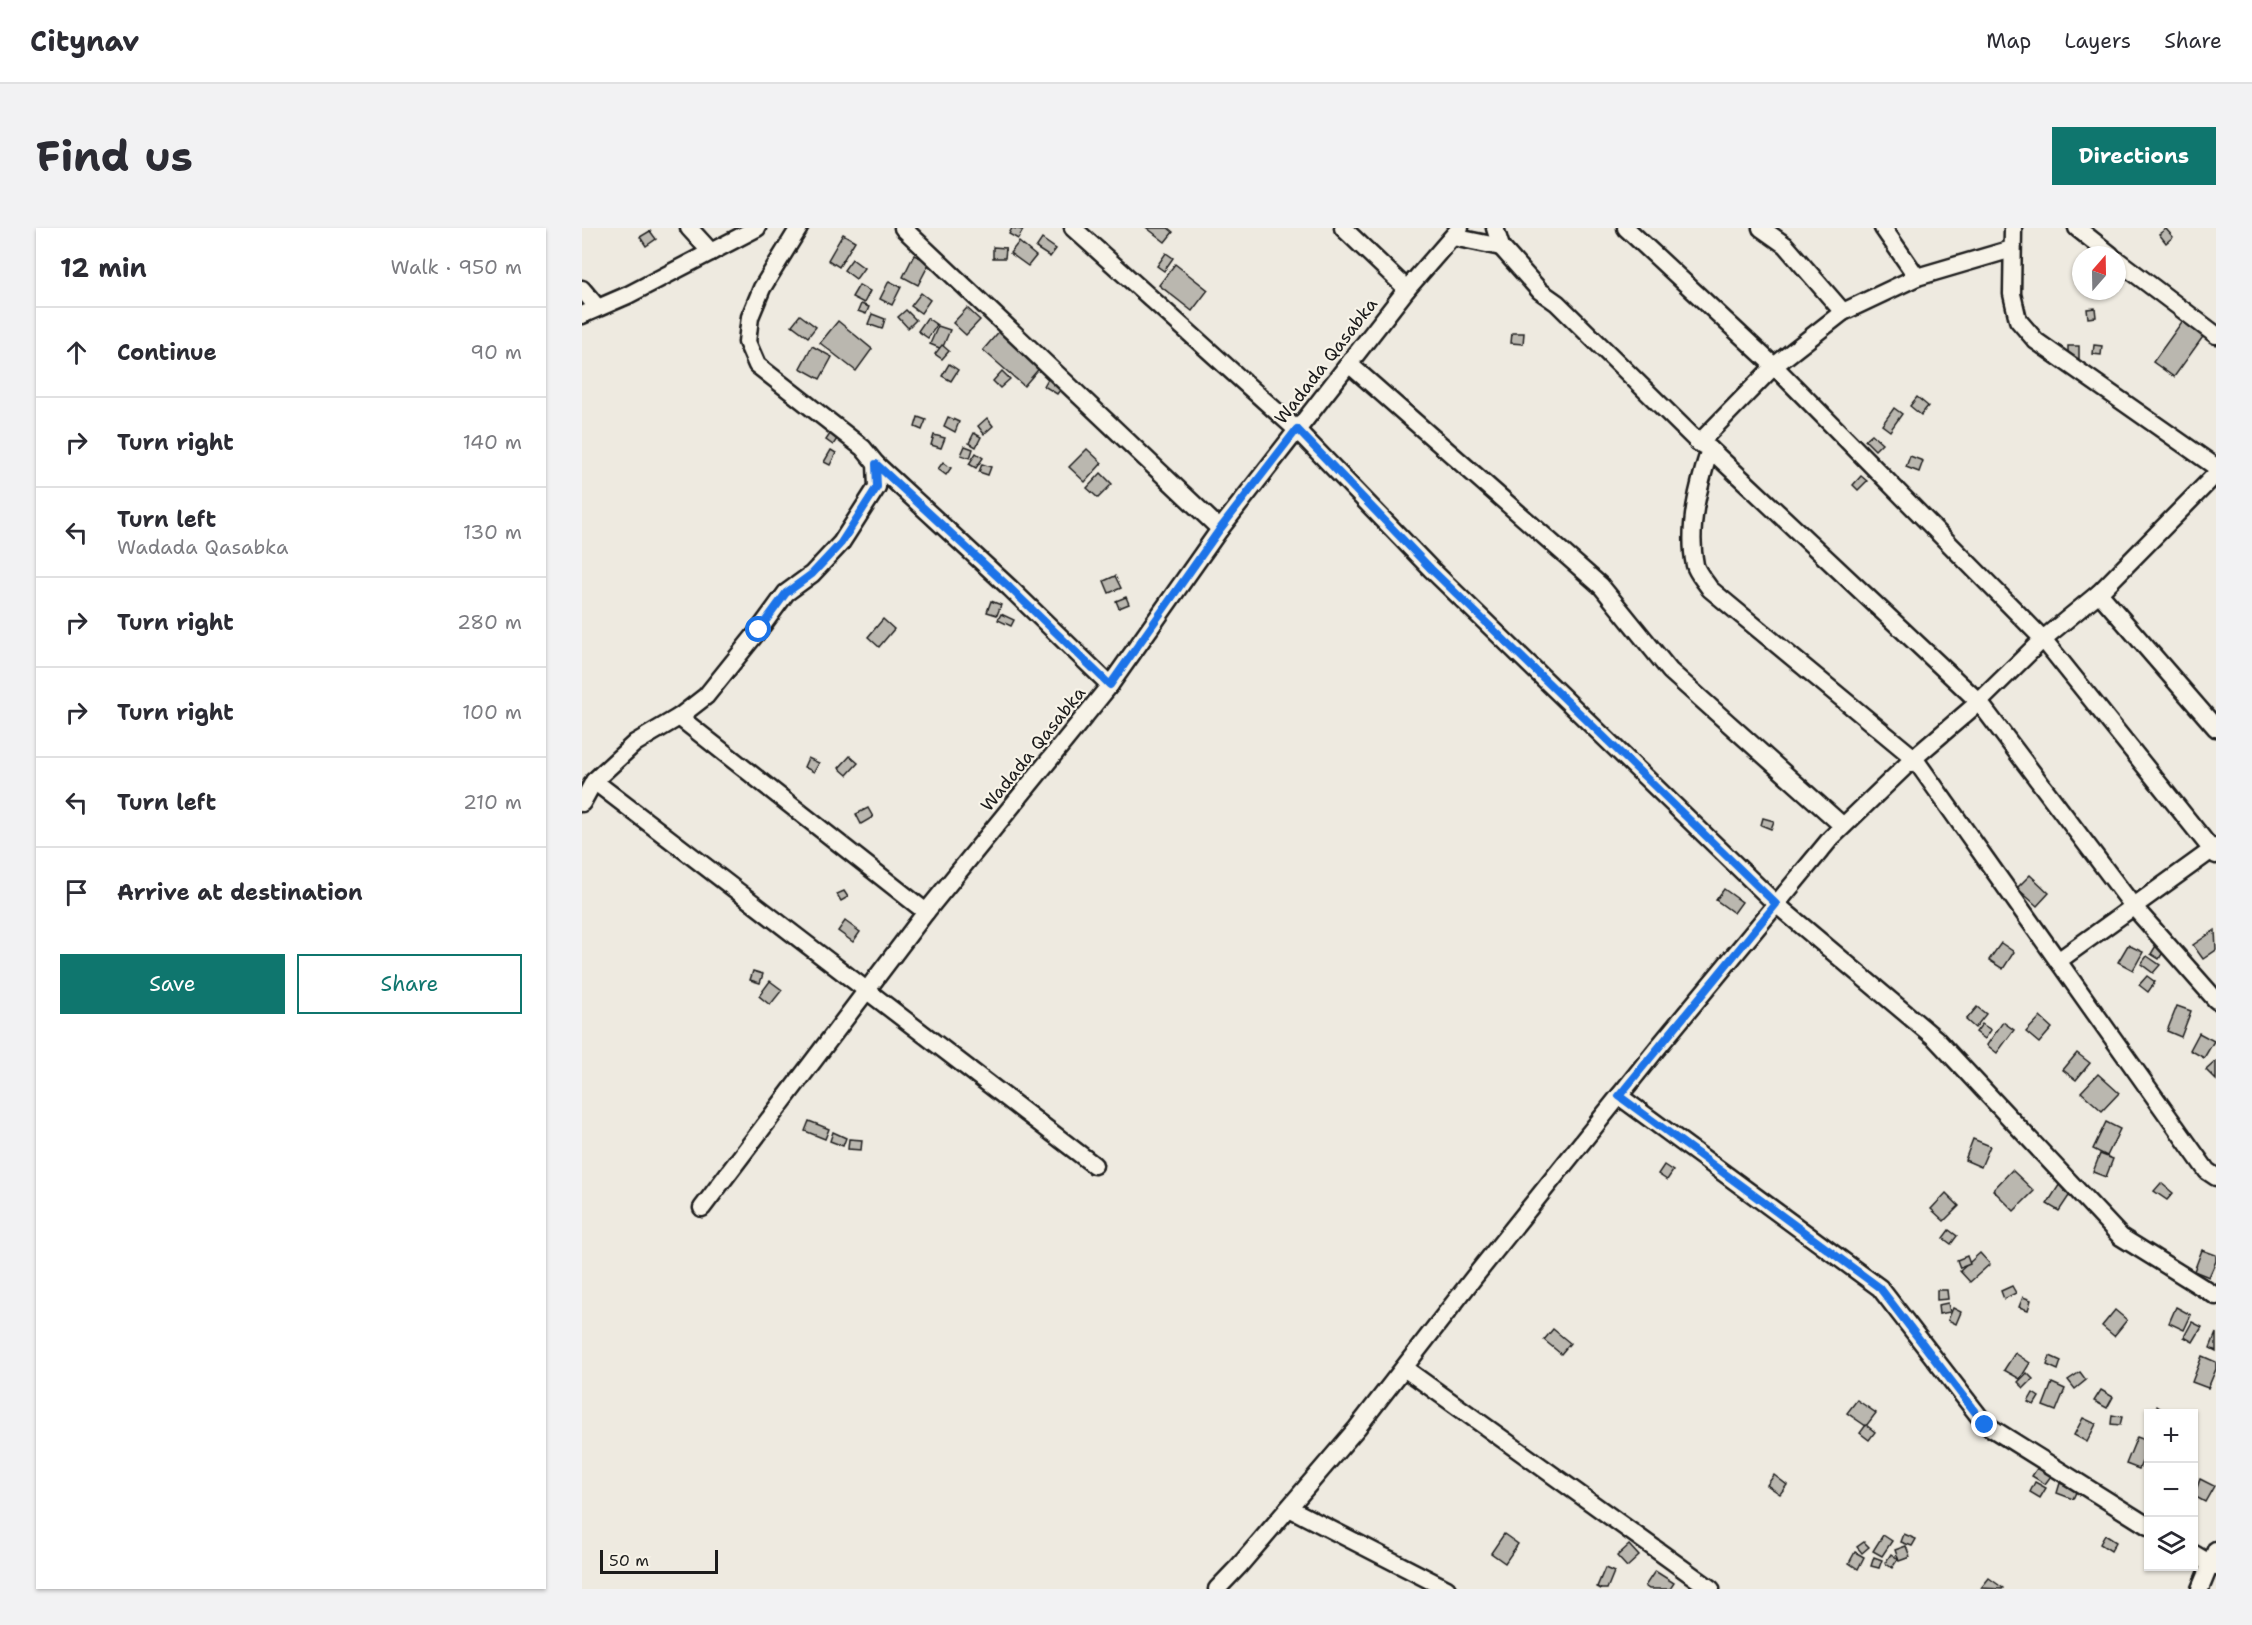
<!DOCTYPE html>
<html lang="en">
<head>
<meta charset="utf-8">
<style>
  body { margin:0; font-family:"Shantell Sans",sans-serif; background:#f2f2f3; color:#2b2b33 }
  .controls { position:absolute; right:18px; bottom:18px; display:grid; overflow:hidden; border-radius:0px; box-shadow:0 2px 4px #0004 }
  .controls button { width:54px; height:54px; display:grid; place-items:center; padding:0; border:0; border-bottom:2px solid #e1e1e2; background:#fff; color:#2b2b33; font:30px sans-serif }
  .compass { position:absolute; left:1490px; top:18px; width:54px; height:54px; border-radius:50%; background:#fff; box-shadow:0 2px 4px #0004; rotate:20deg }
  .scale { position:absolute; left:18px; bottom:15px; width:118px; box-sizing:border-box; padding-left:6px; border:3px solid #1c1c1c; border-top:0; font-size:16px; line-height:21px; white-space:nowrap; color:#1c1c1c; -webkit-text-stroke:4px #f7f3e8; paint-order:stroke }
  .stop { position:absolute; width:18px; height:18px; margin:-14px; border:4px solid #1a73e8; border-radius:50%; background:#fff }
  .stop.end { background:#1a73e8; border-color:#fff; box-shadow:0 2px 6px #0008 }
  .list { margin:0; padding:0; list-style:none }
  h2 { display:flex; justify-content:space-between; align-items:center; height:78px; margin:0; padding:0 24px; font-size:26px }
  h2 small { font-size:20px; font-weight:400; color:#7c7c81 }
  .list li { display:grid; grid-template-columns:39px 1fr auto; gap:18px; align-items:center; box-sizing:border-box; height:90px; padding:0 24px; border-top:2px solid #e1e1e2 }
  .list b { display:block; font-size:22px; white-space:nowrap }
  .list p { margin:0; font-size:20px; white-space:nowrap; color:#7c7c81 }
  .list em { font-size:20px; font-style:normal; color:#7c7c81 }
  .actions { display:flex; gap:12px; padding:18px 24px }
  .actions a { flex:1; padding:14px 0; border:2px solid #0f766e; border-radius:0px; text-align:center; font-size:21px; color:#0f766e }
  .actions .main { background:#0f766e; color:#fff }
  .icon { flex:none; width:33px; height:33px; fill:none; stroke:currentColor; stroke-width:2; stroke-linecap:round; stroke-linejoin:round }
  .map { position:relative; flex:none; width:1634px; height:1361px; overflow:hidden; border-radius:0px }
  header { display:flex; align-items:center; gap:36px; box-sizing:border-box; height:84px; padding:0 30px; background:#fff; border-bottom:2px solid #e1e1e2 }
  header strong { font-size:28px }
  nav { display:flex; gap:33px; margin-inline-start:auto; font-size:21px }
  .intro { display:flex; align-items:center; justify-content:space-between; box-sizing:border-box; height:144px; padding:0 36px }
  h1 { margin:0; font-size:42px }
  .button { padding:15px 27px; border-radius:0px; background:#0f766e; color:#fff; font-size:21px; font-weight:700 }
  main { display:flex; gap:36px; padding:0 36px }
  aside { flex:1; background:#fff; border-radius:0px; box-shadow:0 2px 4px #0004 }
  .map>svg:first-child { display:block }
  .building { fill:#bab7af; stroke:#1c1c1c; stroke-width:1.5 }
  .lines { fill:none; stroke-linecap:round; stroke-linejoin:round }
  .minor-casing { stroke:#1c1c1c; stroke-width:21 }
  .minor { stroke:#f7f3e8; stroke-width:16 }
  .route { stroke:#1a73e8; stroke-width:8 }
  .labels { text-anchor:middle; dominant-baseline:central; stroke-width:4.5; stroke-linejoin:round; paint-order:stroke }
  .street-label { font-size:18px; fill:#1c1c1c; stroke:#f7f3e8 }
</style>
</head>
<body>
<header>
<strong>Citynav</strong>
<nav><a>Map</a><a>Layers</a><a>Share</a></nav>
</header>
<div class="intro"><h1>Find us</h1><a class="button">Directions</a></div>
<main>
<aside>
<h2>12 min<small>Walk · 950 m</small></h2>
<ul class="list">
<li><svg class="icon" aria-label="ahead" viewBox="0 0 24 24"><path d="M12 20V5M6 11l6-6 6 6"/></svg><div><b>Continue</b></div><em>90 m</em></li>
<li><svg class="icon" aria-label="right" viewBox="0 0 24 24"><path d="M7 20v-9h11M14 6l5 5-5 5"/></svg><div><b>Turn right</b></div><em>140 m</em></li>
<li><svg class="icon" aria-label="left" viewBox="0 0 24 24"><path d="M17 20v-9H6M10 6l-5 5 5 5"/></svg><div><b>Turn left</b><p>Wadada Qasabka</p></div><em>130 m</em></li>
<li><svg class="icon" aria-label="right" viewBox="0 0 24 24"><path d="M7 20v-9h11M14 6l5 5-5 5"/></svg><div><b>Turn right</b></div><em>280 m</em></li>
<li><svg class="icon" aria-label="right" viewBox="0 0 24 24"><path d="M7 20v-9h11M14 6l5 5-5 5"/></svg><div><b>Turn right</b></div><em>100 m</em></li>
<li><svg class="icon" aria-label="left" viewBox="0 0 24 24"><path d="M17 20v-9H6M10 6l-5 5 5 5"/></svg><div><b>Turn left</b></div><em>210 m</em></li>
<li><svg class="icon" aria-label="arrive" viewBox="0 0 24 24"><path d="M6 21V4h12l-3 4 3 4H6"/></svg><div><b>Arrive at destination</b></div></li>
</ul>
<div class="actions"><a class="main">Save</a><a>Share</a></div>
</aside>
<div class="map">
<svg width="1634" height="1361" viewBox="0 0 1634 1361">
  <rect width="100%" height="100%" fill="#eeeae0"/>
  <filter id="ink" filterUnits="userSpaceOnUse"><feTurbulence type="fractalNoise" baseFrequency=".0167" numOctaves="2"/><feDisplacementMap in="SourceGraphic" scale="12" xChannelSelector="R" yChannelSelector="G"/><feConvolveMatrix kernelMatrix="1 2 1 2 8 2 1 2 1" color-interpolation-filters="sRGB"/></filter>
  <g filter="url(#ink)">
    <g class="building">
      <path d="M430,0l11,2 -5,9 -9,-5z"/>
      <path d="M565,0h21l5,4 -8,10z"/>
      <path d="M1584,1l7,8 -7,6 -7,-9z"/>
      <path d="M68,3l6,8 -10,7 -6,-9z"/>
      <path d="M261,6l12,7 -16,26 -11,-7z"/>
      <path d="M460,11l14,10 -6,8 -14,-9z"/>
      <path d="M437,14l17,14 -8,10 -18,-13z"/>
      <path d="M411,19l13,1 -1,10h-12z"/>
      <path d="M584,25l7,5 -9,13 -7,-5z"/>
      <path d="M332,27l16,7 -12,23 -15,-8z"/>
      <path d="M270,31l12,9 -8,11 -12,-9z"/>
      <path d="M593,36l33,26 -16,21 -33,-26z"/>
      <path d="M307,53l12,6 -9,18 -12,-6z"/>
      <path d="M277,57l11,6 -6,12 -12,-6z"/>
      <path d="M339,65l9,7 -9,13 -10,-7z"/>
      <path d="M279,76l8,3 -3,7 -8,-3z"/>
      <path d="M385,80l13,12 -14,15 -13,-12z"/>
      <path d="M1513,80l1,9 -8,1 -1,-9z"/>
      <path d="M324,82l10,10 -8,8 -10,-11z"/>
      <path d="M290,86l13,5 -3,10 -14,-5z"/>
      <path d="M218,87l16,12 -8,10 -16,-12z"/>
      <path d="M345,90l10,7 -9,13 -10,-7z"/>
      <path d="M1602,91l21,15 -31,43 -21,-15z"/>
      <path d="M256,93l34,28 -16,22 -36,-28z"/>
      <path d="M356,98l12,4 -8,19 -12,-5z"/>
      <path d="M420,100l41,36 -19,22 -41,-36z"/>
      <path d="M930,105h12l-1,11 -12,-1z"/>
      <path d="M360,117l7,6 -7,8 -7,-5z"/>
      <path d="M1512,117l8,1 -1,9 -8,-1z"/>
      <path d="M230,118l20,11 -12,22 -20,-11z"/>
      <path d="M1486,118h11v14l-11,-1z"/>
      <path d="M367,136l9,6 -7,11 -9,-5z"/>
      <path d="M420,143l8,8 -10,9 -7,-7z"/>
      <path d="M467,149l14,9 -6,8 -13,-8z"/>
      <path d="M1335,169l11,9 -7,9 -11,-9z"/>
      <path d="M1312,180l8,6 -12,17 -8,-6z"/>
      <path d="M336,189l8,3 -4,10 -7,-3z"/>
      <path d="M366,189l11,5 -4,10 -11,-6z"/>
      <path d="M405,190l6,8 -9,8 -6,-8z"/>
      <path d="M250,203l7,5 -6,9 -7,-5z"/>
      <path d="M392,205l7,4 -5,10 -7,-4z"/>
      <path d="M1290,206l10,9 -7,7 -10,-10z"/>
      <path d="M352,207l11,3 -4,10 -10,-3z"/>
      <path d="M383,218l8,3 -3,9 -9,-3z"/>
      <path d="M505,221l15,14 -17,19 -16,-15z"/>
      <path d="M249,222l5,3 -6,12 -6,-3z"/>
      <path d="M394,225l7,5 -7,10 -7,-4z"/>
      <path d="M1328,228l13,5 -4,11 -13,-5z"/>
      <path d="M361,234l8,6 -5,7 -8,-6z"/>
      <path d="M400,236l9,3 -3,8 -9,-3z"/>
      <path d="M519,245l11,11 -14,14 -11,-10z"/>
      <path d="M1279,248l6,5 -9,9 -5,-5z"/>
      <path d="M533,348l6,12 -12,5 -5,-12z"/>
      <path d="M544,369l3,7 -10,4 -3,-7z"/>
      <path d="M409,373l10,4 -4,10 -10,-3z"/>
      <path d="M419,386l13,6 -3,6 -13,-6z"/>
      <path d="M301,391l11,10 -15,18 -11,-10z"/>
      <path d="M268,528l8,7 -11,12 -8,-7z"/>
      <path d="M226,530l11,5 -5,9 -10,-5z"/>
      <path d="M286,580l5,9 -12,7 -5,-10z"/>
      <path d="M1181,590l11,3 -3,8 -10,-4z"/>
      <path d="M1448,647l19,18 -12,13 -20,-18z"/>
      <path d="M1142,661l18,13 -8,11 -18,-13z"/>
      <path d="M262,663l4,6 -7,4 -4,-7z"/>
      <path d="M263,693l15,11 -7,10 -15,-11z"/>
      <path d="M1633,702l1,20 -13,9 -10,-14z"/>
      <path d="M1419,715l13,9 -11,17 -14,-9z"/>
      <path d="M1575,716l8,5 -6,10 -8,-5z"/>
      <path d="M1546,717l15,7 -10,18 -15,-8z"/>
      <path d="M1565,728l13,9 -7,8 -12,-9z"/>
      <path d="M171,743l10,3 -3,9 -10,-3z"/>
      <path d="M1565,748l8,6 -7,10 -9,-7z"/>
      <path d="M188,753l12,9 -12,15 -11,-9z"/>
      <path d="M1595,778l14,5 -10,26 -14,-6z"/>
      <path d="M1395,779l9,7 -11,14 -9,-8z"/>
      <path d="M1458,789l12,11 -13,15 -13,-11z"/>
      <path d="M1421,794l11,8 -17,23 -10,-8z"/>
      <path d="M1400,796l9,6 -6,9 -9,-7z"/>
      <path d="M1617,805l15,8 -10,17 -14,-8z"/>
      <path d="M1495,825l13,10 -14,17 -13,-10z"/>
      <path d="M1634,833v19l-10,-10z"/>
      <path d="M1516,846l21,19 -17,18 -21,-19z"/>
      <path d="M227,893l20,8 -4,10 -20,-8z"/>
      <path d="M1524,894l14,7 -13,27 -14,-7z"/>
      <path d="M251,904l13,6 -3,8 -13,-5z"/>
      <path d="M267,911l13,1 -1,10 -13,-1z"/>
      <path d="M1391,911l17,7 -9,21 -16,-7z"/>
      <path d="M1518,926l13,5 -7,18 -13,-5z"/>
      <path d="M1082,937l9,6 -6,9 -9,-6z"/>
      <path d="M1430,942l22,21 -20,20 -21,-21z"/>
      <path d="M1481,951l12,8 -16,24 -12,-7z"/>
      <path d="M1579,955l12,10 -6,7 -13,-9z"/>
      <path d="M1364,965l13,13 -15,15 -13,-12z"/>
      <path d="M1367,1002l8,6 -6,8 -8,-6z"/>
      <path d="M1620,1022l14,5v6l-7,16 -15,-6z"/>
      <path d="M1398,1025l10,11 -20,18 -10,-11z"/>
      <path d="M1385,1028l3,8 -10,4 -3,-8z"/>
      <path d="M1430,1058l4,7 -12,6 -3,-8z"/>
      <path d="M1355,1062h10l1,9 -11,1z"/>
      <path d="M1441,1069l8,3 -3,10 -9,-3z"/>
      <path d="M1366,1075l2,9 -11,2 -1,-9z"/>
      <path d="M1594,1079l15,8 -7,15 -15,-7z"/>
      <path d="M1371,1080l8,4 -5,12 -8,-4z"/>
      <path d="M1533,1082l12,10 -13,16 -12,-10z"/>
      <path d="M1610,1094l10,5 -9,15 -9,-5z"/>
      <path d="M971,1101l17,14 -9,11 -17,-14z"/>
      <path d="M1634,1105v18l-6,-3z"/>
      <path d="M1433,1125l15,10 -10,16 -16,-9z"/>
      <path d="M1468,1128l11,5 -3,9 -11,-5z"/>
      <path d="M1620,1128l14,6v7l-8,19 -16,-6z"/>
      <path d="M1498,1144l6,8 -11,9 -7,-9z"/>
      <path d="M1445,1145l6,6 -9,9 -6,-6z"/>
      <path d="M1470,1155l13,6 -9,22 -13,-5z"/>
      <path d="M1519,1162l12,7 -6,11 -13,-7z"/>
      <path d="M1451,1165l6,4 -5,8 -6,-3z"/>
      <path d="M1275,1172l19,13 -10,13 -19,-13z"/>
      <path d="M1575,1178l11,8h-17z"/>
      <path d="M1530,1187l10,2 -2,8 -9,-1z"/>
      <path d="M1501,1190l13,6 -9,18 -13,-7z"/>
      <path d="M1284,1197l9,7 -6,8 -9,-7z"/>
      <path d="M1555,1209l11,4v6l-9,22 -13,-5z"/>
      <path d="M1456,1239l13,9 -6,8 -13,-8z"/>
      <path d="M1192,1247l13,10 -7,9 -13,-9z"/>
      <path d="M1618,1251l14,7 -9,16 -11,-6z"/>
      <path d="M1453,1254l11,6 -6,10 -10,-6z"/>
      <path d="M1478,1255l17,7 -4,9 -16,-6z"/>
      <path d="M922,1306l14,10 -13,19 -14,-10z"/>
      <path d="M1322,1306l12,5 -4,7 -11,-4z"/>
      <path d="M1301,1307l9,6 -10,15 -9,-5z"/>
      <path d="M1523,1307l11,7 -5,9 -11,-7z"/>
      <path d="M1282,1314l5,5 -7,6 -5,-6z"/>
      <path d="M1047,1317l10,11 -12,11 -10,-11z"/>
      <path d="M1324,1318l4,11 -11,4 -4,-11z"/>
      <path d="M1273,1324l9,5 -6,12 -9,-6z"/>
      <path d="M1309,1326l7,5 -6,9 -7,-5z"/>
      <path d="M1292,1329l8,3 -3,8 -8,-2z"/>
      <path d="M1023,1340l9,4 -7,17h-6l-4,-2z"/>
      <path d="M1073,1343l19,12 -4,6h-21l-4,-3z"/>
      <path d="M1407,1350l14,10 -1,1 -21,-1z"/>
    </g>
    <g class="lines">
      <defs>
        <g id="minor">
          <path d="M107,0l22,24"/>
          <path d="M321,0l317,301"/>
          <path d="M491,0l224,202 134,139 345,335 159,134 186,199 95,59"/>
          <path d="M761,0l64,61"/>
          <path d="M913,0l6,19 39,44 17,12 142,140 11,6c-11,35 -23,79 -15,116 2,8 10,16 15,24l204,169 293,413 9,6"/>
          <path d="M1044,0l148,138 269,273 173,216"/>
          <path d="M1179,0l24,17 58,67"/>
          <path d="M1301,0l34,49"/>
          <path d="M1431,0l-1,66 6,26 18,21 180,126"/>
          <path d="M1495,0l34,27"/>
          <path d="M871,9l48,10"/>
          <path d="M1535,32l99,75"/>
          <path d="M0,61l15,18"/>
          <path d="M0,87l46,-20 129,-67"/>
          <path d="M767,136l252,222 69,85 173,155"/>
          <path d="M1117,215l75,-77 69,-54 74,-35 95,-28"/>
          <path d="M1128,221l269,253 154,204 83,94"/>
          <path d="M294,236l134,124 100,97"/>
          <path d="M1517,365l117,135"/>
          <path d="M97,489l247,195"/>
          <path d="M12,553l500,384"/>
          <path d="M0,575l12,-22 41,-38 44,-26 27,-21 53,-66 27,-37 26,-19 29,-31 36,-56 -1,-23 -13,-16 -106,-83 -10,-23 3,-25 12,-29 37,-60"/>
          <path d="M1476,733l158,-114"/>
          <path d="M1037,868l261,192 105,136 163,102"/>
          <path d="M120,980l224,-296 184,-227 110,-156 187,-240 53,-61"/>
          <path d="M822,1140l307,221"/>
          <path d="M707,1280l158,81"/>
          <path d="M1612,1326l22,13"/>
          <path d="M635,1361l22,-23 118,-138 118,-152 185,-231 171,-207 83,-80 65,-56 64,-63 56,-46 117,-119"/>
          <path d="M1618,1361l16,-39"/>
        </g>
      </defs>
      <use href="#minor" class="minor-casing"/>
      <use href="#minor" class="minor"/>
    </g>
  </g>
  <g class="lines" filter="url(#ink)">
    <path class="route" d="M177,402l27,-37 26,-19 29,-31 36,-56 -1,-23 134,124 100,97 110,-156 77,-100 134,140 345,335 -157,192 261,192 105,137"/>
  </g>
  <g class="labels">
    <g class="street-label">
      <text transform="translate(744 133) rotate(-52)">Wadada Qasabka</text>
      <text transform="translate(451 521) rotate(-51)">Wadada Qasabka</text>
    </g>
  </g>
</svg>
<div class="controls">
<button>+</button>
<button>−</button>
<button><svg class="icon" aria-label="layers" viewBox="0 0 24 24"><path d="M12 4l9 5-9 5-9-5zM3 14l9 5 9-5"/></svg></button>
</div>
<svg class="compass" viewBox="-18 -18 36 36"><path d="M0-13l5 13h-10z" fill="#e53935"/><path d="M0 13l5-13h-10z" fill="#7c7c81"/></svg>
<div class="scale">50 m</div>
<div class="stop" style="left:177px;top:402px"></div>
<div class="stop end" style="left:1403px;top:1197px"></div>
</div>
</main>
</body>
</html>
